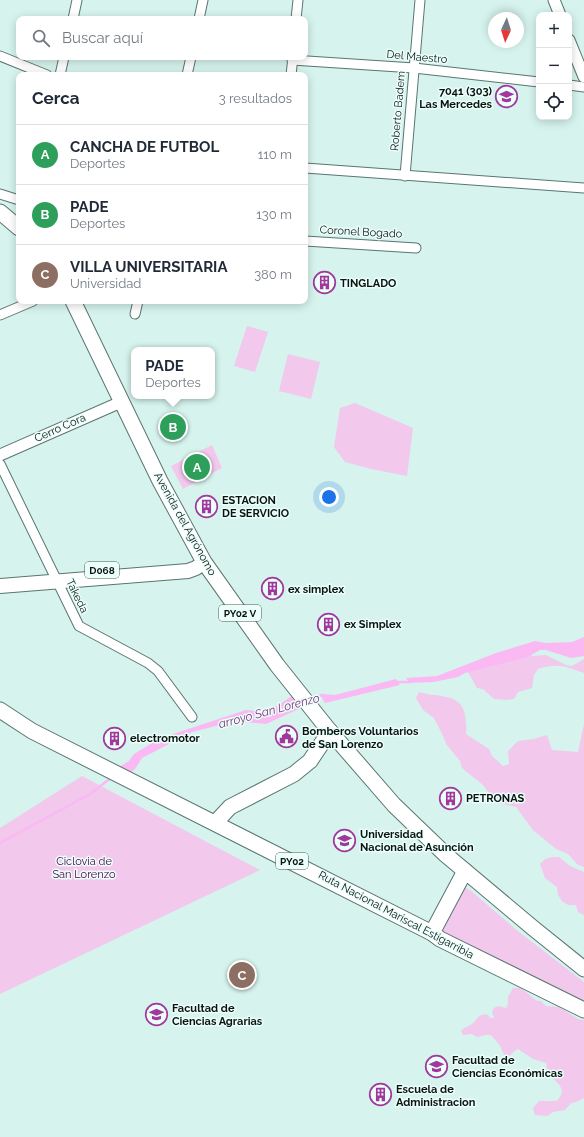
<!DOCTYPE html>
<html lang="es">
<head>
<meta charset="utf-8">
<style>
  body { margin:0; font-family:Raleway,sans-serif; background:#f2f2f3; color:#1f2937 }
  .controls { position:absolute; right:12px; top:12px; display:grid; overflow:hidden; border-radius:8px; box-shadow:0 2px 10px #0003 }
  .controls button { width:36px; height:36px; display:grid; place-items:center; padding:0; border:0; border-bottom:1px solid #e0e1e3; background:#fff; color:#1f2937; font:20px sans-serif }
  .compass { position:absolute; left:488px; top:12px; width:36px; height:36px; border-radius:50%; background:#fff; box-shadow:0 2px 10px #0003; rotate:184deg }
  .you { position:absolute; left:329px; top:497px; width:14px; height:14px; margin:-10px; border:3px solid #fff; border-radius:50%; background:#1a73e8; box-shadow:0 0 0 6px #1a73e833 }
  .badge { display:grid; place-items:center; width:26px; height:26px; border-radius:50%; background:#d93025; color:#fff; font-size:13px; font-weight:700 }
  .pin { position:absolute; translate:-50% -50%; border:2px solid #fff; box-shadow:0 1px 4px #0006 }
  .popup { position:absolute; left:131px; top:347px; width:84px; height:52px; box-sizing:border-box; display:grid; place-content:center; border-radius:8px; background:#fff; filter:drop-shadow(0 1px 3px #0005); font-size:13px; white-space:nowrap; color:#747a83 }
  .popup b { font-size:15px; color:#1f2937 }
  .popup::after { content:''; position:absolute; left:50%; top:100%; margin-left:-8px; border:8px solid transparent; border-top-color:#fff }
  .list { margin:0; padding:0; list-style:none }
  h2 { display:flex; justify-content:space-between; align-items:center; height:52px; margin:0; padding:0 16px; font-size:17px }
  h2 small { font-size:13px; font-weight:400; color:#747a83 }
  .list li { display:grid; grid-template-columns:26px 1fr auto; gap:12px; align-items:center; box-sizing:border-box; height:60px; padding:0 16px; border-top:1px solid #e0e1e3 }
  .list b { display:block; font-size:15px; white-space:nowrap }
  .list p { margin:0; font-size:13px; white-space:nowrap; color:#747a83 }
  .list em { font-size:13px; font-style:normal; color:#747a83 }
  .icon { flex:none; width:22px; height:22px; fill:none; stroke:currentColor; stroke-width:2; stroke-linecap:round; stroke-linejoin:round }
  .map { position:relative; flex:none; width:584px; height:1137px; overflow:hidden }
  .search { position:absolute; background:#fff; box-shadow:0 2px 10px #0003; left:16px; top:16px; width:292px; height:44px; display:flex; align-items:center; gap:10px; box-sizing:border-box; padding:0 14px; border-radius:8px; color:#747a83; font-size:15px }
  .panel { position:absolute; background:#fff; box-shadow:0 2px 10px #0003; left:16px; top:72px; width:292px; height:232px; border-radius:8px }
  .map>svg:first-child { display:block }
  .green { fill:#f2c8ed }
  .water { fill:#fab9f3 }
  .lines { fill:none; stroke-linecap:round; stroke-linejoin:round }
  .stream { stroke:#fab9f3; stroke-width:2.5 }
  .minor-casing { stroke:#5a756f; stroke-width:11 }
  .tertiary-casing { stroke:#5a756f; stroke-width:13 }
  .primary-casing { stroke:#5a756f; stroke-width:16 }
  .trunk-casing { stroke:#5a756f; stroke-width:17 }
  .minor { stroke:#fff; stroke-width:9 }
  .tertiary { stroke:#fff; stroke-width:11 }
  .primary { stroke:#fff; stroke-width:14 }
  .trunk { stroke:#fff; stroke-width:15 }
  .labels { text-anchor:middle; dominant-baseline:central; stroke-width:3; stroke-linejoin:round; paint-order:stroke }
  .shield { fill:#ecfefa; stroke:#4e5b58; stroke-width:1 }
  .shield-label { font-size:10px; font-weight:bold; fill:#0a1512 }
  .street-label { font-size:11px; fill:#0a1512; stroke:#ecfefa }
  .poi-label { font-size:11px; font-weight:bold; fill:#0a1512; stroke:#ecfefa; text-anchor:start }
  .park-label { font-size:11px; fill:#4b0049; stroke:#ecfefa }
  .water-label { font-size:12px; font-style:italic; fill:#80367b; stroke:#ecfefa }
</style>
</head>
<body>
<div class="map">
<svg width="584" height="1137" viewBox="0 0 584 1137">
  <rect width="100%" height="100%" fill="#d6f3ed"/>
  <g class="green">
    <path d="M247,326l21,6 -13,40 -21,-6z"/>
    <path d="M288,354l32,8 -9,37 -32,-8z"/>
    <path d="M355,403l58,25 -6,48 -36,-7 -26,-7 -11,-15 6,-39z"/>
    <path d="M174,413l10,24 -12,5 -11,-24z"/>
    <path d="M212,445l10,23 -39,21 -12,-23z"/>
    <path d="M525,648l7,8 14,-1 20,10 6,1 12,-7v14c-20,-7 -26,-10 -46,-4l-4,6 -2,13 -14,4 -4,7 -7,1 -13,-1 -11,-10 -6,-1 -9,-16v-3z"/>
    <path d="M419,692c18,6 42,0 46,23 1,7 2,13 1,19l23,15 3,7 11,10 6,-2 -1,-13 10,-10 16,-2 13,-4 5,15 26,2 6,-28v143l-6,-2 -10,-11 -12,-5 -23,-19 -17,-23 -21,-5 -12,-17 -21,-17 -2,-7 -14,-17 -2,-6 -10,-20 -11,-8 -7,-12z"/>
    <path d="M82,776l178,94 -260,124v-166z"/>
    <path d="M552,857h7l11,9 14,6v43l-6,-3 -2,-7h-8l-6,-4 -4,-6 -1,-8 -12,-9 -5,-14 5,-5z"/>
    <path d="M462,886l8,4 49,42 65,50v19l-147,-72z"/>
    <path d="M513,988h8l16,13h4l5,5 13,1 19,12 6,1v78l-8,4 -5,1 -6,7 -12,2 -6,4 -12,-1 -2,-7 6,-7h18c13,-15 -4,-19 -9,-28 -2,-4 -1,-7 -2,-10l-13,-4 -15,-10c-5,2 -6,6 -11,8l-3,-2c-2,-5 -3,-8 -6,-12 -9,-11 -7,-9 -21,-6l-5,-3 -9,1 -2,-4c3,-4 7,-4 11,-7 6,-5 6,-11 16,-9l2,3h4l-2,-6 2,-4 4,-2 8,2 2,-4v-7z"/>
  </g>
  <g class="water">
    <path d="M584,637v19l-13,2 -25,-8h-6l-12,7 -63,16 -7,4 -25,5 -24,1 -3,-5 31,-2 59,-23 39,-12 10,2 27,-1z"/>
    <path d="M396,679l4,6 -75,18 -5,-9 15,1z"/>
    <path d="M292,696l9,12 -35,16 -30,-3 -44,11 -50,26 -7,11 -5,4 -11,-6 10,-6 5,-7 18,-11 21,-9 73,-24 15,1 10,-1z"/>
  </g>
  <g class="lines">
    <g class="stream">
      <path d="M395,682h14"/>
      <path d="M311,699l12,-4"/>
      <path d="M0,843l90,-49 21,-16"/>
    </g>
    <defs>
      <g id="minor">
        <path d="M73,19l4,-19"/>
        <path d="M199,19l4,-19"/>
        <path d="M296,19l2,-19"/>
        <path d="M0,56l47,19"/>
        <path d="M292,60l122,8 125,14"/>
        <path d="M60,75l4,-18"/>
        <path d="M187,75l4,-18"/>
        <path d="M291,75l2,-18"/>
        <path d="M569,85l15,2"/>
        <path d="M305,168l279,20"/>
        <path d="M405,176l15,-176"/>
        <path d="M0,194l19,6"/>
        <path d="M305,241l111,7"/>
        <path d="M135,314l3,-13"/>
        <path d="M0,315l33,-14"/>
        <path d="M0,464l79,162 69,37 10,8 34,46"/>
      </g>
      <g id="tertiary">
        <path d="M554,0l6,15"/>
        <path d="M569,40l15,37"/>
        <path d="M0,455l121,-53"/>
      </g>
      <path id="primary" d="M0,586l188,-15 8,-3 8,-6"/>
      <g id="trunk">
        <path d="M0,212l19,16"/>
        <path d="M73,301l87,180 44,81 73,103 51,64 66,76 52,50 87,73 51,41"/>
        <path d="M0,710l32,21 400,202 8,6 144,71"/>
        <path d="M216,822l14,-15 64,-33 16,-13 20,-30"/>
        <path d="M432,933l33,-62"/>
      </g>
    </defs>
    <use href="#minor" class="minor-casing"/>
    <use href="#tertiary" class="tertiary-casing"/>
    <use href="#primary" class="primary-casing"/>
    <use href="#trunk" class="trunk-casing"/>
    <use href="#minor" class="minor"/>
    <use href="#tertiary" class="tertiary"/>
    <use href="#primary" class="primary"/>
    <use href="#trunk" class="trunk"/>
  </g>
  <defs>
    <symbol id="school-ring" viewBox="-11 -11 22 22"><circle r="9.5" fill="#ecfefa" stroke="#a1389b" stroke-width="1.5"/><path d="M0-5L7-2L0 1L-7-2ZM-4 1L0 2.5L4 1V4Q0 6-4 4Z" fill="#a1389b"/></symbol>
    <symbol id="building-ring" viewBox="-11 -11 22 22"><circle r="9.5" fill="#ecfefa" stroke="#a1389b" stroke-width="1.5"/><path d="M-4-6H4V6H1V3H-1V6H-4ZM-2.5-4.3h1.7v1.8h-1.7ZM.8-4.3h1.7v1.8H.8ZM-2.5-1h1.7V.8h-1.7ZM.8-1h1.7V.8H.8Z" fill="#a1389b"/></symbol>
    <symbol id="civic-ring" viewBox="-11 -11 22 22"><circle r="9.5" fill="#ecfefa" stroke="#a1389b" stroke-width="1.5"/><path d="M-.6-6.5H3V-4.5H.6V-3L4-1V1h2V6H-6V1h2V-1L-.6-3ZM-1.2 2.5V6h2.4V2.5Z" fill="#a1389b"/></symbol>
    <symbol id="university-ring" viewBox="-11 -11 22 22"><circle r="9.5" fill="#ecfefa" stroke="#a1389b" stroke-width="1.5"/><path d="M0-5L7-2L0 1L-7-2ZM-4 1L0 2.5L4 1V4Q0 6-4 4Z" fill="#a1389b"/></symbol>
  </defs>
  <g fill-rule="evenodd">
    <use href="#school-ring" x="494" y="84" width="25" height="25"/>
    <use href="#building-ring" x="312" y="270" width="25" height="25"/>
    <use href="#building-ring" x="194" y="494" width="25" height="25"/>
    <use href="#building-ring" x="260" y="576" width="25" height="25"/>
    <use href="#building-ring" x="316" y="612" width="25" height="25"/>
    <use href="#civic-ring" x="274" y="724" width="25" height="25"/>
    <use href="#building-ring" x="102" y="726" width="25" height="25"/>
    <use href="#building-ring" x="438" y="786" width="25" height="25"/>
    <use href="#university-ring" x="332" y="828" width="25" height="25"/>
    <use href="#university-ring" x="144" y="1002" width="25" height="25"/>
    <use href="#university-ring" x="424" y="1054" width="25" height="25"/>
    <use href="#building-ring" x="368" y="1082" width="25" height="25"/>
  </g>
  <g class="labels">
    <g class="shield">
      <rect x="85" y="562" width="34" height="16" rx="3"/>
      <rect x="219" y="605" width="42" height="16" rx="3"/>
      <rect x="276" y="853" width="32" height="16" rx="3"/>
    </g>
    <g class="shield-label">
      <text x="102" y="570">D068</text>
      <text x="240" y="613">PY02 V</text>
      <text x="292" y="861">PY02</text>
    </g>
    <g class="street-label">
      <text transform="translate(417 57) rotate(5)">Del Maestro</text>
      <text transform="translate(398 111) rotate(-85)">Roberto Badem</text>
      <text transform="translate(361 232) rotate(3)">Coronel Bogado</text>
      <text transform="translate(60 428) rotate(-24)">Cerro Cora</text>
      <text transform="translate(185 524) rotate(61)">Avenida del Agrónomo</text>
      <text transform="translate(77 596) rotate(64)">Takeda</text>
      <text transform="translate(396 915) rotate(28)">Ruta Nacional Mariscal Estigarribia</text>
    </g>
    <g class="poi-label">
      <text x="492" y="91" text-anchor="end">7041 (303)<tspan x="492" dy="13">Las Mercedes</tspan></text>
      <text x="340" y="283">TINGLADO</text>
      <text x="222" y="500">ESTACION<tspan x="222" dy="13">DE SERVICIO</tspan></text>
      <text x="288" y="589">ex simplex</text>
      <text x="344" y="624">ex Simplex</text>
      <text x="302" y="731">Bomberos Voluntarios<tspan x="302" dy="13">de San Lorenzo</tspan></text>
      <text x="130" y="738">electromotor</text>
      <text x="466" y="798">PETRONAS</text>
      <text x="360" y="834">Universidad<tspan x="360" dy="13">Nacional de Asunción</tspan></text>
      <text x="172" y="1008">Facultad de<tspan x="172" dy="13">Ciencias Agrarias</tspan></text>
      <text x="452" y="1060">Facultad de<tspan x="452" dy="13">Ciencias Económicas</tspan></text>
      <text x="396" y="1089">Escuela de<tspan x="396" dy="13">Administracion</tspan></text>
    </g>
    <g class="park-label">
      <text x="84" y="861">Ciclovia de<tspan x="84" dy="13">San Lorenzo</tspan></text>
    </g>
    <g class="water-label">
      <text transform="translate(269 711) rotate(-15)">arroyo San Lorenzo</text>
    </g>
  </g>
</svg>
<div class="controls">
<button>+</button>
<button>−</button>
<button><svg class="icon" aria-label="locate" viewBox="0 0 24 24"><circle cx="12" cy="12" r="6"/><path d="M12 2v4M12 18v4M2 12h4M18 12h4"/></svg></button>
</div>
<svg class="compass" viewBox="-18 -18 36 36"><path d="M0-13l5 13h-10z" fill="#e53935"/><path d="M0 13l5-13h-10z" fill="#747a83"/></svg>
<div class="you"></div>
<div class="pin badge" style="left:197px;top:467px;background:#2e9e5b">A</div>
<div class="pin badge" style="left:173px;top:427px;background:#2e9e5b">B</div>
<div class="popup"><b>PADE</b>Deportes</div>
<div class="pin badge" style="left:242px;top:975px;background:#8d6e63">C</div>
<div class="search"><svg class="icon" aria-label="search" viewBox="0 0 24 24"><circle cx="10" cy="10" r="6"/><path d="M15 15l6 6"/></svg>Buscar aquí</div>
<section class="panel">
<h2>Cerca<small>3 resultados</small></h2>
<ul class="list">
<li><span class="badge" style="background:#2e9e5b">A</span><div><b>CANCHA DE FUTBOL</b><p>Deportes</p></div><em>110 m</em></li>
<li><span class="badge" style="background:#2e9e5b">B</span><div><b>PADE</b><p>Deportes</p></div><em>130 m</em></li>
<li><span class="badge" style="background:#8d6e63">C</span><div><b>VILLA UNIVERSITARIA</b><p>Universidad</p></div><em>380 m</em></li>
</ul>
</section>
</div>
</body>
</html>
